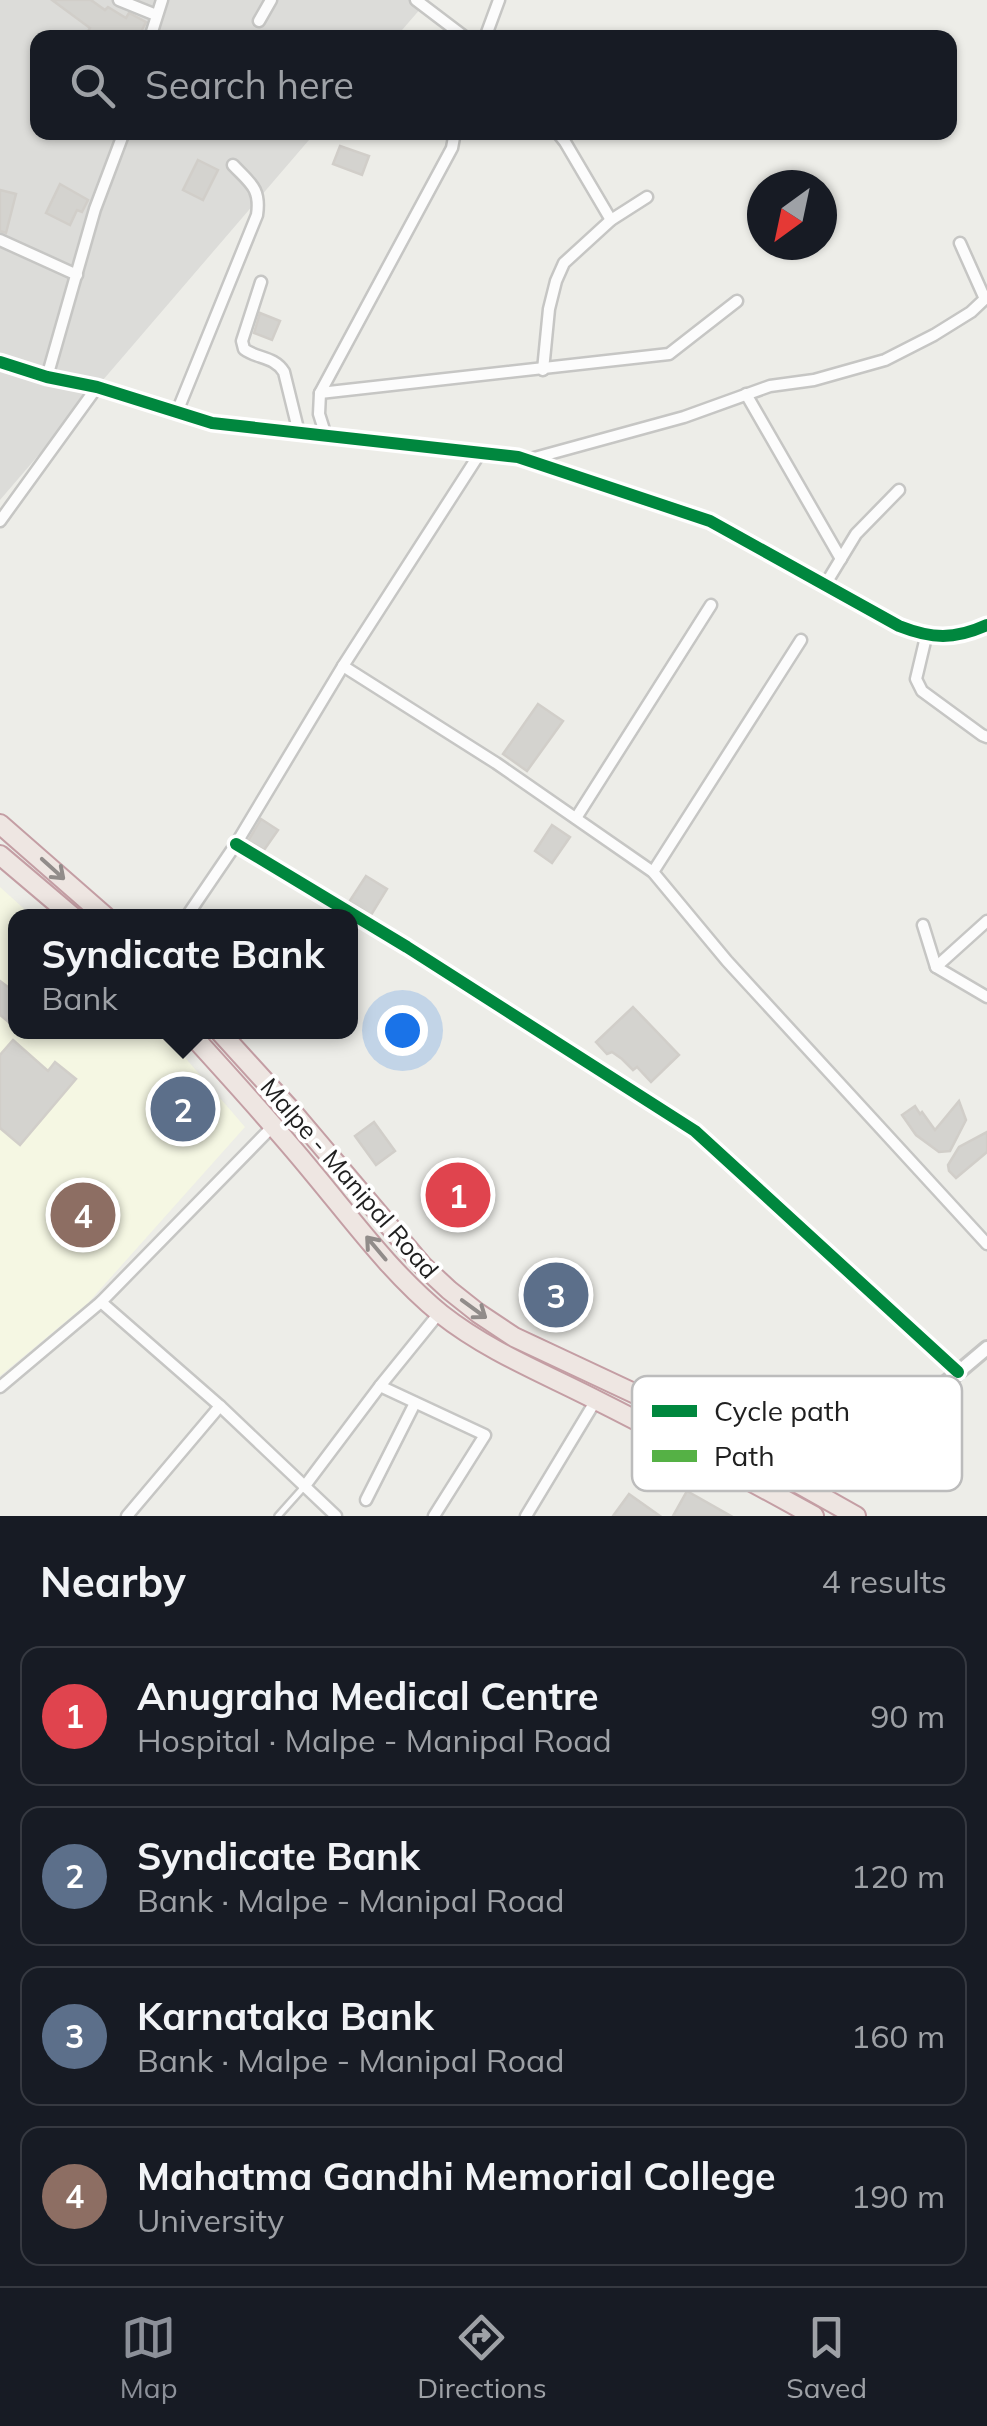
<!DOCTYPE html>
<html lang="en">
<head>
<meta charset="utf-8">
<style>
  body { margin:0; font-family:Mulish,sans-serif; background:#242831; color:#f1f3f6 }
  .compass { position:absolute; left:747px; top:170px; width:90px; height:90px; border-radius:50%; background:#171b24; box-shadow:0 2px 8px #0004; rotate:213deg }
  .you { position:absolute; left:402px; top:1030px; width:35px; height:35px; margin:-25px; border:8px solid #fff; border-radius:50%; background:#1a73e8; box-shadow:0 0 0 15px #1a73e833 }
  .badge { display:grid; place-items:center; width:65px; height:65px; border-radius:50%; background:#8c9099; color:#fff; font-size:32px; font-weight:700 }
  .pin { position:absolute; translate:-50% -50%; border:5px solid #fff; box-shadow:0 2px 10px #0006 }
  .popup { position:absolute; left:8px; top:909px; width:350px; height:130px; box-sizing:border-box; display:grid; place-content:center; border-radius:20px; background:#171b24; filter:drop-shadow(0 2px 8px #0005); font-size:32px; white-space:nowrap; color:#9ea1a6 }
  .popup b { font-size:38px; color:#f1f3f6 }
  .popup::after { content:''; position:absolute; left:50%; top:100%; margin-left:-20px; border:20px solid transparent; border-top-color:#171b24 }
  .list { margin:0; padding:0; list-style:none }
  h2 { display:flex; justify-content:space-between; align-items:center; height:130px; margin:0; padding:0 40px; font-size:42px }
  h2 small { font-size:32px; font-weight:400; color:#9ea1a6 }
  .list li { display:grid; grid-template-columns:65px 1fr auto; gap:30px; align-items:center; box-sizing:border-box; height:140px; margin:0 20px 20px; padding:0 20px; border:2px solid #363941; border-radius:20px }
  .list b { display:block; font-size:38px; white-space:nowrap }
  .list p { margin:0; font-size:32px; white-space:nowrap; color:#9ea1a6 }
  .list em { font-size:32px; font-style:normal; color:#9ea1a6 }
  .icon { flex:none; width:55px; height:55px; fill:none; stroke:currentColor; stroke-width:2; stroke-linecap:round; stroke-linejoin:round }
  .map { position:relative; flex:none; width:987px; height:1516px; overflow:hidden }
  .search { position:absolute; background:#171b24; box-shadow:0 2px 8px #0004; left:30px; right:30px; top:30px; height:110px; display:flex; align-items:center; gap:25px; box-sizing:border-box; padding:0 35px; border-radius:20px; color:#9ea1a6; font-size:38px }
  .sheet { height:770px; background:#171b24 }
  nav { display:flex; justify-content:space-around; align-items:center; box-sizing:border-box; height:140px; border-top:2px solid #363941; background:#171b24; font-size:28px; color:#9ea1a6 }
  nav a { display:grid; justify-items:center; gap:5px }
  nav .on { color:#8c9099 }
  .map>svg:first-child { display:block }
  .residential { fill:#dcdcd9 }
  .education { fill:#f5f7e3 }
  .building { fill:#d4d3cf; stroke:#d1cec9; stroke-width:2.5 }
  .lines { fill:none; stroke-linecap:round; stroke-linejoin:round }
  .service-casing { stroke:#c6c6c4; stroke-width:10 }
  .minor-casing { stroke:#c6c6c4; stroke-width:15 }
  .tertiary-casing { stroke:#c6c6c4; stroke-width:18 }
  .trunk-casing { stroke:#c49ea4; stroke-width:22 }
  .service { stroke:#fcfcfc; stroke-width:5 }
  .minor { stroke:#fcfcfc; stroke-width:10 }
  .tertiary { stroke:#fcfcfc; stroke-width:12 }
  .trunk { stroke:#eee6e2; stroke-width:18 }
  .quiet { stroke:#55b145; stroke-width:10; stroke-dasharray:20 10; stroke-linecap:butt }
  .cycleway-casing { stroke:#fff; stroke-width:19 }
  .cycleway { stroke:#00873e; stroke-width:12 }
  .oneway { stroke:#918c8a }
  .labels { text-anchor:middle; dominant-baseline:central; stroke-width:8; stroke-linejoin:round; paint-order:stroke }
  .street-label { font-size:25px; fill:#1f1f1f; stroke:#fff }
  .key { fill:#fff; stroke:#bcbcbc; stroke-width:2.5 }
  .key-label { font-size:28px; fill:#1f1f1f }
</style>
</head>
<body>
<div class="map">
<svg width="987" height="1516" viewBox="0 0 987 1516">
  <rect width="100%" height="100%" fill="#edede8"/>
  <path class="residential" d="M0,0h428l-32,37 -358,1v94l277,1 -315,367z"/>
  <path class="education" d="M0,887l32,29h-16v116h147l82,95 -157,176 -88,73z"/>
  <g class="building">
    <path d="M52,0h39l14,10 3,-3 18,11 3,-5 17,9 -8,16h-54l6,-10z"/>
    <path d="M340,146l29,10 -7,19 -29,-11z"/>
    <path d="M198,160l20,10 -15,30 -20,-10z"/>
    <path d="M60,184l28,16 -6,12 -5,-2 -7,15 -24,-12z"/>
    <path d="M0,190l16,4 -10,39 -6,-2z"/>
    <path d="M260,313l20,8 -8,19 -18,-7z"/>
    <path d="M538,704l25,17 -36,50 -24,-17z"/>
    <path d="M261,819l17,11 -14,20 -16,-9z"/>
    <path d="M552,825l18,12 -18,26 -17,-12z"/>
    <path d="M366,876l21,13 -16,26 -22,-13z"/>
    <path d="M0,981l16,12v35l-16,-13z"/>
    <path d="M633,1007l46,48 -28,27 -14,-15 -4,3 -11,-11 -10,-7 -5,2 -11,-12z"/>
    <path d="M13,1040l35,31 7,-9 21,17 -56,66 -20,-17v-73z"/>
    <path d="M959,1101l7,19 -16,31 -11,1 -23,-17 -14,-20 13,-9 5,8 2,-2 13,18z"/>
    <path d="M374,1122l21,29 -19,14 -21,-29z"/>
    <path d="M987,1132v20l-31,26 -7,-7 -1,-6 11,-18z"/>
    <path d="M452,1176l23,17 -10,14 -23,-17z"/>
    <path d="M687,1491l44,25h-58z"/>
    <path d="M629,1494l31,22h-47z"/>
  </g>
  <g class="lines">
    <defs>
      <path id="service" d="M278,1516l25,-28"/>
      <g id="minor">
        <path d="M119,0l37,15"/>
        <path d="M416,0l50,38"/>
        <path d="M259,21l12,-21"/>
        <path d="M150,38l12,-38"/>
        <path d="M485,38l14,-38"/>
        <path d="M557,132l8,10 46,78"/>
        <path d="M0,240l77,35"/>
        <path d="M960,243l25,56"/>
        <path d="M261,282l-19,59 2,8c13,10 30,7 40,23l15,61"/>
        <path d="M0,362l47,15 50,10 115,36 306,34 192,64 189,105c33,13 55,14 88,-1"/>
        <path d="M543,370l6,-61 7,-28 8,-18 47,-43 36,-23"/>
        <path d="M47,377l48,-168 29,-77"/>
        <path d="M320,393l349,-39 68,-53"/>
        <path d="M746,394l95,165"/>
        <path d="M177,412l80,-197c4,-27 -7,-32 -24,-50"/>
        <path d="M326,436l-7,-22 1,-21 132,-245 3,-16"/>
        <path d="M527,460l157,-43 86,-31 44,-6 71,-20 49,-25 37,-23 16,-15"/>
        <path d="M0,521l97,-134"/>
        <path d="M825,585l31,-51 43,-44"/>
        <path d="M926,637l-10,42 6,12 60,44 5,2"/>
        <path d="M343,666l153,97 157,109 74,89 260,283"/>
        <path d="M576,818l135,-213"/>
        <path d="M236,844l171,103 288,184 263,241"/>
        <path d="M653,872l148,-232"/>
        <path d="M187,916l49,-72 107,-178 137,-213"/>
        <path d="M923,925l13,42 51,30"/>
        <path d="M936,967l51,-46"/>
        <path d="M101,1302l119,104 116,110"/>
        <path d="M380,1386l105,49 -51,81"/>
        <path d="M0,1387l101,-85 173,-177"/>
        <path d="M304,1487l76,-101 60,-74"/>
        <path d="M366,1500l49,-97"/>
        <path d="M127,1516l93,-110"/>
        <path d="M526,1516l70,-116"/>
      </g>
      <path id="tertiary" d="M815,1493l172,-145"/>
      <g id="trunk">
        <path d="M0,824l105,92"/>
        <path d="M0,855l72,61"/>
        <path d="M189,1032c42,46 85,93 125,142 40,48 78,100 127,140 48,38 105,60 159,88 72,36 143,75 214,114"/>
        <path d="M220,1032l71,78 132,156 26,24 29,23 36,24 143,67 199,112"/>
      </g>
    </defs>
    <use href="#service" class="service-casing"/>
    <use href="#minor" class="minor-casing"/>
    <use href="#tertiary" class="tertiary-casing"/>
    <use href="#trunk" class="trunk-casing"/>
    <use href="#service" class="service"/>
    <use href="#minor" class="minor"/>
    <use href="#tertiary" class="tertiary"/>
    <use href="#trunk" class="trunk"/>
    <path class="quiet" d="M16,968l-3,11 3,3"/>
    <defs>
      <g id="cycleway">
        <path d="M0,362l47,15 50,10 115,36 306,34 192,64 189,105c33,13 55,14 88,-1"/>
        <path d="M236,844l171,103 288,184 263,241"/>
      </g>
    </defs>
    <use href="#cycleway" class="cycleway-casing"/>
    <use href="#cycleway" class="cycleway"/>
  </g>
  <defs><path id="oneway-shaft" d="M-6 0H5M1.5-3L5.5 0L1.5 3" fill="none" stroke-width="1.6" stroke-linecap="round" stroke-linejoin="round" transform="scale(2.5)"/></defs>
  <g class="oneway">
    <use href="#oneway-shaft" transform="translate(53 869) rotate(42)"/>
    <use href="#oneway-shaft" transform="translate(376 1248) rotate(-130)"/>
    <use href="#oneway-shaft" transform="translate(474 1309) rotate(36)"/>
  </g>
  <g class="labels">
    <g class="street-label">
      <text transform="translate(350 1178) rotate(49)">Malpe - Manipal Road</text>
    </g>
  </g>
  <rect x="632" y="1376" width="330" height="115" rx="15" class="key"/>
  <rect x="652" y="1405" width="45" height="12" fill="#00873e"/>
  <rect x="652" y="1450" width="45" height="12" fill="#55b145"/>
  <g class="key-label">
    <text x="714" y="1421">Cycle path</text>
    <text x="714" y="1466">Path</text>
  </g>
</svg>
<svg class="compass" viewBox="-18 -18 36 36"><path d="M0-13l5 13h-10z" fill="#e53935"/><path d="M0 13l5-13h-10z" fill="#9ea1a6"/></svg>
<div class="you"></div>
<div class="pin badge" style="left:458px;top:1195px;background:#e0444e">1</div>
<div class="pin badge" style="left:183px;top:1109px;background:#5c6f8a">2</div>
<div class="popup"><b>Syndicate Bank</b>Bank</div>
<div class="pin badge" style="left:556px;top:1295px;background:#5c6f8a">3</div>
<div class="pin badge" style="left:83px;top:1215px;background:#8d6e63">4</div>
<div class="search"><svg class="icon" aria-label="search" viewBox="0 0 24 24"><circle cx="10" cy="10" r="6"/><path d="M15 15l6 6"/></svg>Search here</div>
</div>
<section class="sheet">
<h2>Nearby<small>4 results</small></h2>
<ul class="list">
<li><span class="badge" style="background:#e0444e">1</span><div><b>Anugraha Medical Centre</b><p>Hospital · Malpe - Manipal Road</p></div><em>90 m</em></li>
<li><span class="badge" style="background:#5c6f8a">2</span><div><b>Syndicate Bank</b><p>Bank · Malpe - Manipal Road</p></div><em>120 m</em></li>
<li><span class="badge" style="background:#5c6f8a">3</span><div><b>Karnataka Bank</b><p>Bank · Malpe - Manipal Road</p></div><em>160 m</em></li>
<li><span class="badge" style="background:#8d6e63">4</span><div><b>Mahatma Gandhi Memorial College</b><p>University</p></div><em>190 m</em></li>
</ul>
</section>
<nav>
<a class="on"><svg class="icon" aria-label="map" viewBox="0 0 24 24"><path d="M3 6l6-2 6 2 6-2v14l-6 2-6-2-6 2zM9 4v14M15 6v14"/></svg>Map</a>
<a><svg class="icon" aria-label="directions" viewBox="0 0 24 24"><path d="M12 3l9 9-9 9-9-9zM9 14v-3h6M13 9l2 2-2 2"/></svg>Directions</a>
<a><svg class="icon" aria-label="saved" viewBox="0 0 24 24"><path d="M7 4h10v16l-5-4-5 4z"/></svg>Saved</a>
</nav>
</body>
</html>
